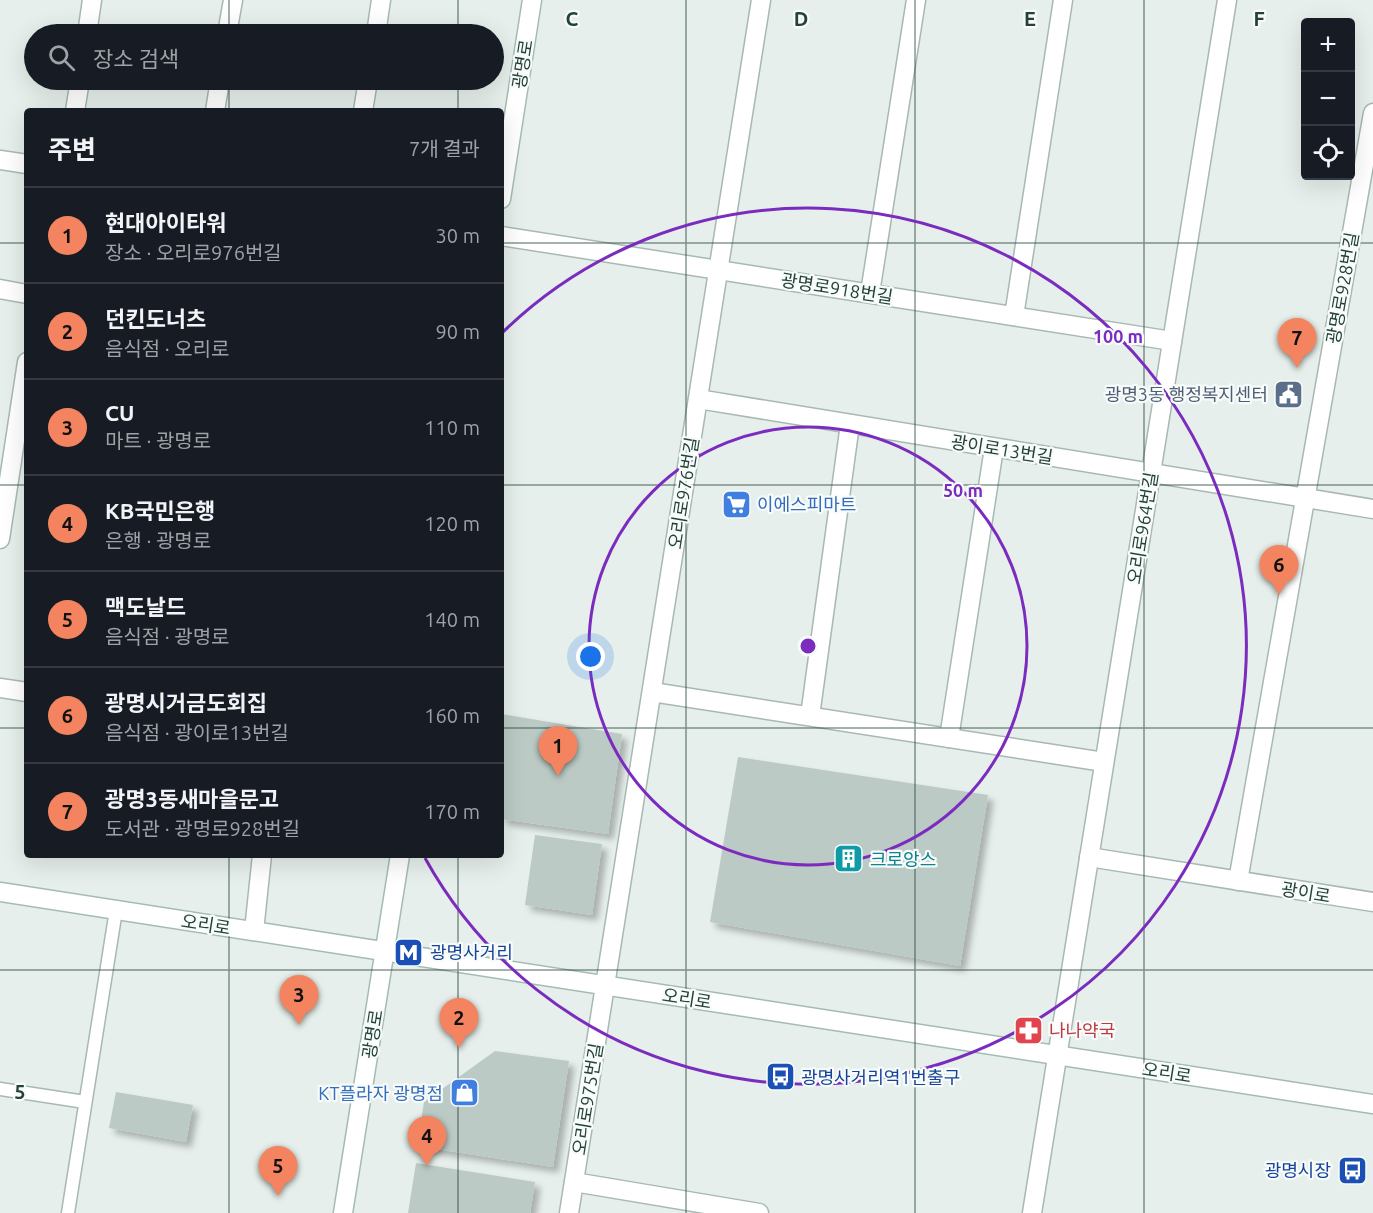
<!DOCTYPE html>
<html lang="ko">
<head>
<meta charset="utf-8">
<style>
  body { margin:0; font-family:Ubuntu,"Noto Sans KR",sans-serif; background:#242831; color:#f1f3f6 }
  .controls { position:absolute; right:18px; top:18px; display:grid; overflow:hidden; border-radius:6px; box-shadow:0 6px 24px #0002 }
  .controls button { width:54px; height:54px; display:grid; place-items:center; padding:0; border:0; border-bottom:2px solid #363941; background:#171b24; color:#f1f3f6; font:30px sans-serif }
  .you { position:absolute; left:591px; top:657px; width:21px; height:21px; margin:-15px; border:4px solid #fff; border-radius:50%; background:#1a73e8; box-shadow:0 0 0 9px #1a73e833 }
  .badge { display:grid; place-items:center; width:39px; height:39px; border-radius:50%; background:#f4845f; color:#111; font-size:20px; font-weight:700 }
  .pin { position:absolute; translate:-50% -50px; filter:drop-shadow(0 2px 3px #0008) }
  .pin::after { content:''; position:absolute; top:32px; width:21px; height:18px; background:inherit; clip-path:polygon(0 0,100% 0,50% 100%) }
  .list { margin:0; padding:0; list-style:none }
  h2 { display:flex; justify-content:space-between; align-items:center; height:78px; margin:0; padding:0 24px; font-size:26px }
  h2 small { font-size:20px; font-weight:400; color:#9ea1a6 }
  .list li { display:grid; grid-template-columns:39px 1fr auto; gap:18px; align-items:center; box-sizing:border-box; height:96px; padding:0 24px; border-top:2px solid #363941 }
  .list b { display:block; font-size:22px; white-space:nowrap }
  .list p { margin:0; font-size:20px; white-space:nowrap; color:#9ea1a6 }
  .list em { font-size:20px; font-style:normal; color:#9ea1a6 }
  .icon { flex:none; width:33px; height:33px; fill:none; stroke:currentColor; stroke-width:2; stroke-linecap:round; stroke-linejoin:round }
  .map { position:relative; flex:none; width:1373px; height:1213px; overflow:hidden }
  .search { position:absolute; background:#171b24; box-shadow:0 6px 24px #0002; left:24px; top:24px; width:480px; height:66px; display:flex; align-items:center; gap:15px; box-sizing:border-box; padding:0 21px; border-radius:33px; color:#9ea1a6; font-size:22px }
  .panel { position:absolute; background:#171b24; box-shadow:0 6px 24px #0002; left:24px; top:108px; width:480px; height:750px; border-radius:6px }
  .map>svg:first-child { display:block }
  .building { fill:#bbcac4; filter:url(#shadow) }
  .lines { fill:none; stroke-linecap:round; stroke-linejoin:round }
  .lane-casing { stroke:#a8b8b2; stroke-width:15 }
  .street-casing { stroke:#a8b8b2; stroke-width:21 }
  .secondary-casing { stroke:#a4bbb3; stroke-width:21 }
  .lane { stroke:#fff; stroke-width:12 }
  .street { stroke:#fff; stroke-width:18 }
  .secondary { stroke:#fff; stroke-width:18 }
  .grid { fill:none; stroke:#24423a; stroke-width:1.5; stroke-opacity:0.55 }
  .ring { fill:none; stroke:#7b2cbf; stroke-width:3 }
  .labels { text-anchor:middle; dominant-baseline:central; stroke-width:4.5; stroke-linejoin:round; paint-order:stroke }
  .street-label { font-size:18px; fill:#24423a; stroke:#f7fbf9 }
  .service-label { font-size:18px; fill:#4e5e75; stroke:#f7fbf9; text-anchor:end }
  .shop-label { font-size:18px; fill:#366cbe; stroke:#f7fbf9; text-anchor:start }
  .culture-label { font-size:18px; fill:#0d838f; stroke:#f7fbf9; text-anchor:start }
  .transit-label { font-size:18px; fill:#164399; stroke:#f7fbf9; text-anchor:start }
  .health-label { font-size:18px; fill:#be3a42; stroke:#f7fbf9; text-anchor:start }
  .grid-label { font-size:20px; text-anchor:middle; font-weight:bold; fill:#24423a; stroke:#f7fbf9; stroke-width:4.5; stroke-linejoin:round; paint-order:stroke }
  .centre { fill:#7b2cbf; stroke:#f7fbf9; stroke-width:3 }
  .ring-label { font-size:18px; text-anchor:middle; font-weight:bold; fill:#7b2cbf; stroke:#f7fbf9; stroke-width:4.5; stroke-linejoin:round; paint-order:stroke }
</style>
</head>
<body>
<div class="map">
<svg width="1373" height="1213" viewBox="0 0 1373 1213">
  <defs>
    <filter id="shadow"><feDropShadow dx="5.5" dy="5.5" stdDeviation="3" flood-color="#0004"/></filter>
  </defs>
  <rect width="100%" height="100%" fill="#e6efeb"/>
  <g class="building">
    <path d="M501,714l121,20 -14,100 -107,-15z"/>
    <path d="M738,757l250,38 -28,171 -250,-44z"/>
    <path d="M535,835l67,9 -10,71 -67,-10z"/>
    <path d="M495,1051l74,10 -16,106 -136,-21 7,-44z"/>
    <path d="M116,1092l77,13 -7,37 -77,-14z"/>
    <path d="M416,1163l119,19 -5,31h-122z"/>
  </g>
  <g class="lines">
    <defs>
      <g id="lane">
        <path d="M0,1089l85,13"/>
        <path d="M68,1213l48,-303"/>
      </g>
      <g id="street">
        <path d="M87,34l5,-34"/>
        <path d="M227,34l6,-34"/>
        <path d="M376,34l5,-34"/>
        <path d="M75,111l5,-31"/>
        <path d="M215,111l5,-31"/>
        <path d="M363,111l5,-31"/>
        <path d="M0,160l27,4"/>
        <path d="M501,236l671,105"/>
        <path d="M0,289l27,5"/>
        <path d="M870,293l46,-293"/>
        <path d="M1014,316l49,-316"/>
        <path d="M698,399l675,110"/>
        <path d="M0,539l27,-177"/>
        <path d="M0,688l27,4"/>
        <path d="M652,692l452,70"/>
        <path d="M810,716l40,-292"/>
        <path d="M949,738l45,-290"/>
        <path d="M1089,857l284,45"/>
        <path d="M1238,881l135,-768"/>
        <path d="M254,931l8,-76"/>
        <path d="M574,1182l185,31"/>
        <path d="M569,1213l192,-1213"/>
        <path d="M1032,1213l195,-1213"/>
      </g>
      <g id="secondary">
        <path d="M501,199l31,-199"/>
        <path d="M0,892l1373,212"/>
        <path d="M343,1213l57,-358"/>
      </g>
    </defs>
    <use href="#lane" class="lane-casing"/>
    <use href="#street" class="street-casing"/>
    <use href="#secondary" class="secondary-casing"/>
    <use href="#lane" class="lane"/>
    <use href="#street" class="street"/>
    <use href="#secondary" class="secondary"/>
  </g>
  <path class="grid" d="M229,0v34M458,0v34M686,0v1213M915,0v1213M1144,0v1213M229,80v31M458,80v31M0,243h27M501,243h872M0,485h27M501,485h872M0,728h27M501,728h872M229,855v358M458,855v358M0,970h1373"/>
  <g class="ring">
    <circle cx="808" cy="646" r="219"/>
    <path d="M501 334A438 438 0 1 1 425 858"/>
  </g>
  <defs>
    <symbol id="civic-square" viewBox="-11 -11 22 22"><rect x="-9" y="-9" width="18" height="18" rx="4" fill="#5c6f8a" stroke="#f7fbf9"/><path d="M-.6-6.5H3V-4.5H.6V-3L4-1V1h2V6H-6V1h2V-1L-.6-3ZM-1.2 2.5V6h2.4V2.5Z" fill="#fff"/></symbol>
    <symbol id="supermarket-square" viewBox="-11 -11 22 22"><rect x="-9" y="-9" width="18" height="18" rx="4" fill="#3f7fe0" stroke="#f7fbf9"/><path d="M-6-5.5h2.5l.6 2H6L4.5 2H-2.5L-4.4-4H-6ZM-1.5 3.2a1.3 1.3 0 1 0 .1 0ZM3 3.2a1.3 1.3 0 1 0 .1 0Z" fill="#fff"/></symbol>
    <symbol id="building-square" viewBox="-11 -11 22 22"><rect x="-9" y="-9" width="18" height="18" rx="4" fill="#0f9aa8" stroke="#f7fbf9"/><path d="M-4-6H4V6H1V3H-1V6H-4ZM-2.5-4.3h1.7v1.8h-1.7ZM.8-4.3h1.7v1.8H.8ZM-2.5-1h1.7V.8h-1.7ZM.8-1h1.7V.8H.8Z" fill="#fff"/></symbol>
    <symbol id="metro-square" viewBox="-11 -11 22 22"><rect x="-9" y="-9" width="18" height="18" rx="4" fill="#1a4fb4" stroke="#f7fbf9"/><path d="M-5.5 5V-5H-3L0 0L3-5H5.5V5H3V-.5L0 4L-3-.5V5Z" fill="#fff"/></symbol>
    <symbol id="pharmacy-square" viewBox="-11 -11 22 22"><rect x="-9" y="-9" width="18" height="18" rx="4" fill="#e0444e" stroke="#f7fbf9"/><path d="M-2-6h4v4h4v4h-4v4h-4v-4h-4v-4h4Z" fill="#fff"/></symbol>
    <symbol id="bus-square" viewBox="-11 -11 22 22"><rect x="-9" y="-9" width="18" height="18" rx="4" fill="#1a4fb4" stroke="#f7fbf9"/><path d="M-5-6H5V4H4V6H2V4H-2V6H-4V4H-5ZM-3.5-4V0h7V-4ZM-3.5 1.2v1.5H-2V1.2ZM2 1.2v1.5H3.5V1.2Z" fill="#fff"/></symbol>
    <symbol id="shop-square" viewBox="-11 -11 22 22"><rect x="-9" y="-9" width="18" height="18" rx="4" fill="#3f7fe0" stroke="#f7fbf9"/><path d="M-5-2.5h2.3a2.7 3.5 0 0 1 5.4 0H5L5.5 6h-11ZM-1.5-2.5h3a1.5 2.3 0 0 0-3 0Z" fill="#fff"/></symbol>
  </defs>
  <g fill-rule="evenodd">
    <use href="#civic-square" x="1272" y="378" width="33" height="33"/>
    <use href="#supermarket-square" x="720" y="488" width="33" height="33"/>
    <use href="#building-square" x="832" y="842" width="33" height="33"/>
    <use href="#metro-square" x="392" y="936" width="33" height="33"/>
    <use href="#pharmacy-square" x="1012" y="1014" width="33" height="33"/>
    <use href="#bus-square" x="764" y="1060" width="33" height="33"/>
    <use href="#shop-square" x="448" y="1076" width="33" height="33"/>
    <use href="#bus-square" x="1336" y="1154" width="33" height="33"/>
  </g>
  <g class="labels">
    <g class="street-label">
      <text transform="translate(522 64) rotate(-81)">광명로</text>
      <text transform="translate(837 288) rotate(9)">광명로918번길</text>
      <text transform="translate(1342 288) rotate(-80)">광명로928번길</text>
      <text transform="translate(1002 449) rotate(9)">광이로13번길</text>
      <text transform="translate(683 493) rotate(-81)">오리로976번길</text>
      <text transform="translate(1142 528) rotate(-81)">오리로964번길</text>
      <text transform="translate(1306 892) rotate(9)">광이로</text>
      <text transform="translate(206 924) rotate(9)">오리로</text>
      <text transform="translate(687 998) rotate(9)">오리로</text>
      <text transform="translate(372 1034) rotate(-81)">광명로</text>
      <text transform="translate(1167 1072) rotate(9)">오리로</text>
      <text transform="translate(587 1099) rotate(-81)">오리로975번길</text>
    </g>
    <g class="service-label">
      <text x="1268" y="394">광명3동 행정복지센터</text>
    </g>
    <g class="shop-label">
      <text x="757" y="504">이에스피마트</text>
      <text x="443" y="1093" text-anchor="end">KT플라자 광명점</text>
    </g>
    <g class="culture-label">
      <text x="870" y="859">크로앙스</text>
    </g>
    <g class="transit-label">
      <text x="430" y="952">광명사거리</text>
      <text x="801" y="1077">광명사거리역1번출구</text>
      <text x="1331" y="1170" text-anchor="end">광명시장</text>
    </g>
    <g class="health-label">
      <text x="1049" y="1030">나나약국</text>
    </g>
  </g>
  <g class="grid-label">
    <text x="572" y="26">C</text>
    <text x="801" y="26">D</text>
    <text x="1030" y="26">E</text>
    <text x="1259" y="26">F</text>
    <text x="20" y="1099">5</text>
  </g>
  <circle cx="808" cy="646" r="9" class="centre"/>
  <g class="ring-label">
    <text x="1118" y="343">100 m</text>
    <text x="963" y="497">50 m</text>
  </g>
</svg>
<div class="controls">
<button>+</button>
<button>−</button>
<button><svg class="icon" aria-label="locate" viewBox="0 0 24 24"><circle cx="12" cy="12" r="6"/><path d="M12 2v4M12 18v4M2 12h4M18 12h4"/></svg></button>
</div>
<div class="you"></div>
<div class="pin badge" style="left:558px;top:776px">1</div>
<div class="pin badge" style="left:459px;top:1048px">2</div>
<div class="pin badge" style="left:299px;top:1025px">3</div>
<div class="pin badge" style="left:427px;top:1166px">4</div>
<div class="pin badge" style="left:278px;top:1196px">5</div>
<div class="pin badge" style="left:1279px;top:595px">6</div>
<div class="pin badge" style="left:1297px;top:368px">7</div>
<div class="search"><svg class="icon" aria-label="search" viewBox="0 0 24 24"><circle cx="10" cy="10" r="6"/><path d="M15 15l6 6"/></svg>장소 검색</div>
<section class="panel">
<h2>주변<small>7개 결과</small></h2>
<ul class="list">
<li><span class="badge">1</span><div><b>현대아이타워</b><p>장소 · 오리로976번길</p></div><em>30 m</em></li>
<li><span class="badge">2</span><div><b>던킨도너츠</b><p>음식점 · 오리로</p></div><em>90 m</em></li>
<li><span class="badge">3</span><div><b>CU</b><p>마트 · 광명로</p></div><em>110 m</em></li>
<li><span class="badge">4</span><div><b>KB국민은행</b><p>은행 · 광명로</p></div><em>120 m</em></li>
<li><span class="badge">5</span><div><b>맥도날드</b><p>음식점 · 광명로</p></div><em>140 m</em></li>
<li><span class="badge">6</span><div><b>광명시거금도회집</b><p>음식점 · 광이로13번길</p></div><em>160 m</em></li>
<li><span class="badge">7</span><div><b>광명3동새마을문고</b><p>도서관 · 광명로928번길</p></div><em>170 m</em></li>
</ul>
</section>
</div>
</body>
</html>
